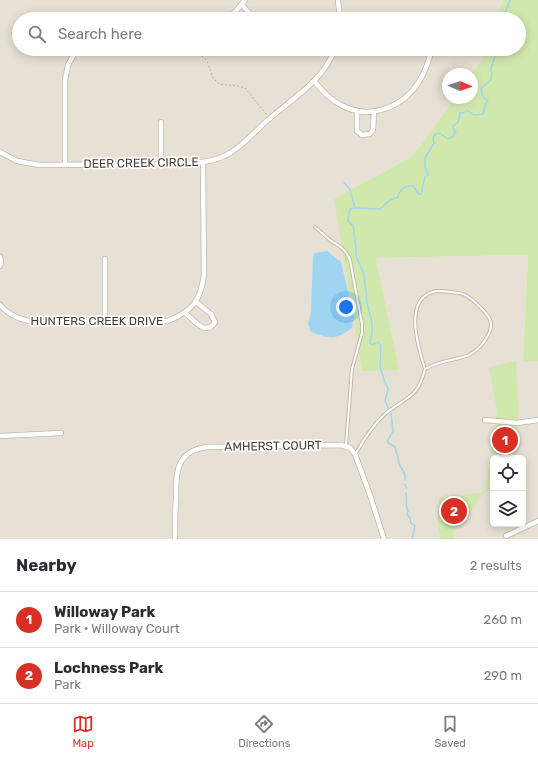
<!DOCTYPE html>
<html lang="en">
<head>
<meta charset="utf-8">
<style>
  body { margin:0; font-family:Rubik,sans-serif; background:#f7f7f7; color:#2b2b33 }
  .controls { position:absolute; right:12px; bottom:12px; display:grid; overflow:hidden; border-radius:6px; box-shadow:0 2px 10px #0003 }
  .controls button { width:36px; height:36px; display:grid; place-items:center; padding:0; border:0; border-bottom:1px solid #e1e1e2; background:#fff; color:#2b2b33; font:20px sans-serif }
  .compass { position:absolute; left:442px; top:68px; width:36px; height:36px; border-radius:50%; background:#fff; box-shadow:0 2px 10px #0003; rotate:92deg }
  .you { position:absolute; left:346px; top:307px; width:14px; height:14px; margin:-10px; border:3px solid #fff; border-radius:50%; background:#1a73e8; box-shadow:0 0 0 6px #1a73e833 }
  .badge { display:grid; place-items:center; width:26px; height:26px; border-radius:50%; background:#d93025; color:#fff; font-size:13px; font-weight:700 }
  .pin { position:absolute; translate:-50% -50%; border:2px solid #fff; box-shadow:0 1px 4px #0006 }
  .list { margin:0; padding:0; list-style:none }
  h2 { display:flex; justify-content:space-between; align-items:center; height:52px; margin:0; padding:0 16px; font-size:17px }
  h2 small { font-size:13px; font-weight:400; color:#7c7c81 }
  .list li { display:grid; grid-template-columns:26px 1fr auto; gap:12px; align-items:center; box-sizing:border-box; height:56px; padding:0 16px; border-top:1px solid #e1e1e2 }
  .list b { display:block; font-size:15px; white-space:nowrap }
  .list p { margin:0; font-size:13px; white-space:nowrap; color:#7c7c81 }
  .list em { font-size:13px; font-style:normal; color:#7c7c81 }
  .icon { flex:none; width:22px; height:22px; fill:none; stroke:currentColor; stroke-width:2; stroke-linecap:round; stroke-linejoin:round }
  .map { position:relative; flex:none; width:538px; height:539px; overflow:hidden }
  .search { position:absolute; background:#fff; box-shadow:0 2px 10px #0003; left:12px; right:12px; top:12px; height:44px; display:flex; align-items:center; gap:10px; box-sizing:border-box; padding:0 14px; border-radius:22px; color:#7c7c81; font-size:15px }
  .sheet { height:164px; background:#fff }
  nav { display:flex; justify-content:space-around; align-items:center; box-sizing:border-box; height:56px; border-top:1px solid #e1e1e2; background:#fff; font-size:11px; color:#7c7c81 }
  nav a { display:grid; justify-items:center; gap:2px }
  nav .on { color:#d93025 }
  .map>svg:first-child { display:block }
  .residential { fill:#e7e0d4; fill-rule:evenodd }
  .green { fill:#d1e8ad }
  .water { fill:#a0d5f1 }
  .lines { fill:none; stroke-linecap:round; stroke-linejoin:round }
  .stream { stroke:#a0d5f1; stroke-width:1.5 }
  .lane-casing { stroke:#c2b8ab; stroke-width:4 }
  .street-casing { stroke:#c2b8ab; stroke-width:6 }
  .path { stroke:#c1b099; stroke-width:1; stroke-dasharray:2 2; stroke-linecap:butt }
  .lane { stroke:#fff; stroke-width:2 }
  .street { stroke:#fff; stroke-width:4.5 }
  .labels { text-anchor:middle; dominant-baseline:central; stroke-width:3.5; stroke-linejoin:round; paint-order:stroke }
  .street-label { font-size:12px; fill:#463e35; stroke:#fff }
</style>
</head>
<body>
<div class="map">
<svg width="538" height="539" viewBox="0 0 538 539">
  <rect width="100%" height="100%" fill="#f3eee6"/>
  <path class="residential" d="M0,0h503l-7,19h-477v30h467l-4,11 -10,14h-24v24h7l-42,58 -79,43 65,171 -23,-112 152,-3 -5,106h15v178h-84l-1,-6 31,-41 -46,32 2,15h-440zM493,458h30v66h-30z"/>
  <g class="green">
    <path d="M503,0h35v361h-15l5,-106 -152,3 23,112 -37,1 -28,-172 79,-43 42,-58h17v-24l10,-14 4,-11h33v-30h-23z"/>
    <path d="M516,361l3,62 -2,35h-24v31l-8,3 -32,41 1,6h-14l-2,-15 1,-26 46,-6 12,-80 -8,-45z"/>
  </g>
  <path class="water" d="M327,251l14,11 13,55 -2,11c-17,12 -21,11 -41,4l-3,-8 3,-12 2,-55 2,-4z"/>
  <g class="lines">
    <g class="stream">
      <path d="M501,19l5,-9 4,-10"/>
      <path d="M344,182l6,8 5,18"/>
      <path d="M389,409l-4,-8 3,-12 -4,-9 -4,-14 1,-21 -3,-3 -6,3 -2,-2 2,-10v-10l-5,-21 -3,-28 -8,-18v-10l-3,-20 -5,-5 2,-12 5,-1 25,1 9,-8 9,-4c1,-6 7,-13 15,-11 2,1 4,6 6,8h2l4,-17 3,-2 -3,-9v-8l9,-15 -1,-4 1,-4 5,-2 9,6 5,-3 3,-4 -3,-3v-3l5,-4 2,-9h4l3,-3 7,5 9,-1 2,-9 3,-4 -5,-4 -2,-9 10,-8 1,-5 -1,-6 5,-16 3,-4"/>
      <path d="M391,413l2,18 -6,11 8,5 5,19 5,8v6"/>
      <path d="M405,484l1,4"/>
      <path d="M406,493c1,6 -1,13 2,18l-1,3 3,4 1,5 4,3 -3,13"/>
    </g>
    <defs>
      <g id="lane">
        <path d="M315,227c5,4 10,9 15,13 10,7 15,8 20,20l12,64v9l-10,36 -6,76"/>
        <path d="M437,291c25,1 29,1 46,19 4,4 7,8 8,13 1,12 -12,27 -22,32 -16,6 -29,5 -44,14 -7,-22 -23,-73 12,-78z"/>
        <path d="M356,453c8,-14 17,-28 29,-39 20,-17 33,-15 40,-45"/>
      </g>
      <g id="street">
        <path d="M338,0l2,19"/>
        <path d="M242,5l8,9 -2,5"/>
        <path d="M226,19l10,-8 9,-11"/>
        <path d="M314,81c8,9 16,19 27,24 29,16 63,2 79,-25 6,-10 9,-20 12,-31"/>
        <path d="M357,111v20l5,4 8,-1 3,-4 1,-18"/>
        <path d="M0,152l17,9 22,4 147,-1c15,-1 31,-3 44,-11 15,-9 26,-23 39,-34 24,-21 54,-38 66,-70"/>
        <path d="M65,164v-84l3,-15 9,-16"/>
        <path d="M161,164v-42"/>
        <path d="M0,257l1,5 -1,4"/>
        <path d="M0,305c10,11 22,16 37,17l131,-1c24,-10 33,-20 36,-47l-1,-111"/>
        <path d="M185,313c9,7 21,24 30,9l-4,-8 -15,-12"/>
        <path d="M105,322v-63"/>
        <path d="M485,420l32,3 21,-3"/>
        <path d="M0,436l61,-3"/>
        <path d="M506,536l32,-15"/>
        <path d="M175,539c0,-14 0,-27 1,-41 0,-26 0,-47 31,-51l134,-2 9,3 5,6 15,41 14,44"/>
      </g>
    </defs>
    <use href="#lane" class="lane-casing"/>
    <use href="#street" class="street-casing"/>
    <path class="path" d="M199,49v4l8,8 6,17 6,6 19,2 7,2 22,27"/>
    <use href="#lane" class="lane"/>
    <use href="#street" class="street"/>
  </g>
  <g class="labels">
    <g class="street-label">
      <text transform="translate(141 163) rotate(-1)">DEER CREEK CIRCLE</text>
      <text x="97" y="321">HUNTERS CREEK DRIVE</text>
      <text transform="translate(273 446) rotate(-1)">AMHERST COURT</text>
    </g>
  </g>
</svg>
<div class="controls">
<button><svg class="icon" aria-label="locate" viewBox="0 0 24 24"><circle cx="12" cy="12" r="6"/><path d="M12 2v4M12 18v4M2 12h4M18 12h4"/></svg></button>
<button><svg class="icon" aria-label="layers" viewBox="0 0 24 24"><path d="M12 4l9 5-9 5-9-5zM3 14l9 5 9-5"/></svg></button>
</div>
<svg class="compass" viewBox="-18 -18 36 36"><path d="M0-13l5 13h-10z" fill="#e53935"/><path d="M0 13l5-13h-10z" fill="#7c7c81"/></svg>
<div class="you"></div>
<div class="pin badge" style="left:505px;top:440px">1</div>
<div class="pin badge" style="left:454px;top:511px">2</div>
<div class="search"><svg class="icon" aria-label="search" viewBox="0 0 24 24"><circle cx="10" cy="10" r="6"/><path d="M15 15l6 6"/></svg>Search here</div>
</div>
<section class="sheet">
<h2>Nearby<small>2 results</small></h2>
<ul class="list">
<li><span class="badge">1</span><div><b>Willoway Park</b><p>Park · Willoway Court</p></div><em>260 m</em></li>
<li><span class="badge">2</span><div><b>Lochness Park</b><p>Park</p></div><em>290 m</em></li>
</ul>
</section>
<nav>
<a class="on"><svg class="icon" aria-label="map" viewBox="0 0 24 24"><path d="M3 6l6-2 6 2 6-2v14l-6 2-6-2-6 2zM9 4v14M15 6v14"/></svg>Map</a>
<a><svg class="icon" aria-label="directions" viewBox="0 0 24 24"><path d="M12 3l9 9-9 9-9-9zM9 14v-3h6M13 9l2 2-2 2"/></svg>Directions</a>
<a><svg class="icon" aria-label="saved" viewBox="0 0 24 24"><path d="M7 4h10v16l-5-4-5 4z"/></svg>Saved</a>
</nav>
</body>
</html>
